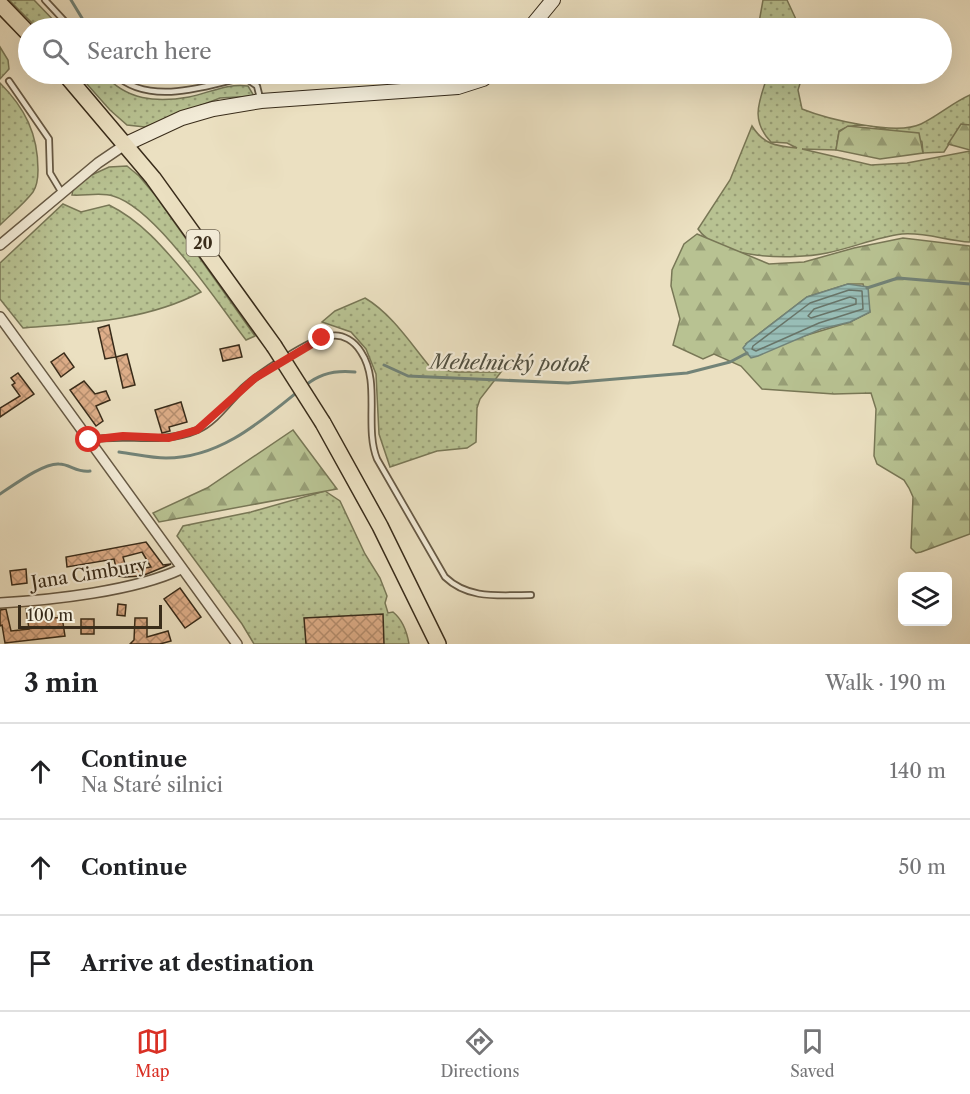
<!DOCTYPE html>
<html lang="en">
<head>
<meta charset="utf-8">
<style>
  body { margin:0; font-family:"Libre Caslon Text",serif; background:#f2f2f2; color:#202124 }
  .controls { position:absolute; right:18px; bottom:18px; display:grid; overflow:hidden; border-radius:9px; box-shadow:0 6px 24px #0002 }
  .controls button { width:54px; height:54px; display:grid; place-items:center; padding:0; border:0; border-bottom:2px solid #e0e0e0; background:#fff; color:#202124; font:30px sans-serif }
  .scale { position:absolute; left:18px; bottom:15px; width:144px; box-sizing:border-box; padding-left:6px; border:3px solid #392c1a; border-top:0; font-size:16px; line-height:21px; white-space:nowrap; color:#392c1a; -webkit-text-stroke:4px #f2ebd7; paint-order:stroke }
  .stop { position:absolute; width:18px; height:18px; margin:-14px; border:4px solid #d93025; border-radius:50%; background:#fff }
  .stop.end { background:#d93025; border-color:#fff; box-shadow:0 2px 6px #0008 }
  .list { margin:0; padding:0; list-style:none }
  h2 { display:flex; justify-content:space-between; align-items:center; height:78px; margin:0; padding:0 24px; font-size:26px }
  h2 small { font-size:20px; font-weight:400; color:#757577 }
  .list li { display:grid; grid-template-columns:39px 1fr auto; gap:18px; align-items:center; box-sizing:border-box; height:96px; padding:0 24px; border-top:2px solid #e0e0e0 }
  .list b { display:block; font-size:22px; white-space:nowrap }
  .list p { margin:0; font-size:20px; white-space:nowrap; color:#757577 }
  .list em { font-size:20px; font-style:normal; color:#757577 }
  .icon { flex:none; width:33px; height:33px; fill:none; stroke:currentColor; stroke-width:2; stroke-linecap:round; stroke-linejoin:round }
  .map { position:relative; flex:none; width:970px; height:644px; overflow:hidden }
  .search { position:absolute; background:#fff; box-shadow:0 6px 24px #0002; left:18px; right:18px; top:18px; height:66px; display:flex; align-items:center; gap:15px; box-sizing:border-box; padding:0 21px; border-radius:33px; color:#757577; font-size:22px }
  .sheet { height:366px; background:#fff }
  nav { display:flex; justify-content:space-around; align-items:center; box-sizing:border-box; height:84px; border-top:2px solid #e0e0e0; background:#fff; font-size:16px; color:#757577 }
  nav a { display:grid; justify-items:center; gap:3px }
  nav .on { color:#d93025 }
  .map>svg:first-child { display:block }
  .grass { fill:url(#grass-dots); stroke:#787756; stroke-width:1.5 }
  .forest { fill:url(#forest-firs); stroke:#787756; stroke-width:1.5; fill-rule:evenodd }
  .water { fill:url(#water-rules); stroke:#728378; stroke-width:1.5 }
  .lines { fill:none; stroke-linecap:round; stroke-linejoin:round }
  .shore { stroke:#687468; stroke-width:1.5 }
  .stream { stroke:#728378; stroke-width:3 }
  .building { fill:url(#building-cross-hatch); stroke:#392c1a; stroke-width:1.5; fill-rule:evenodd }
  .lane-casing { stroke:#665944; stroke-width:8 }
  .street-casing { stroke:#665944; stroke-width:12 }
  .secondary-casing { stroke:#392c1a; stroke-width:16 }
  .primary-casing { stroke:#392c1a; stroke-width:18 }
  .lane { stroke:#f2ebd7; stroke-width:4.5 }
  .street { stroke:#f2ebd7; stroke-width:9 }
  .secondary { stroke:#f2ebd7; stroke-width:14 }
  .primary { stroke:#ebe0c1; stroke-width:15 }
  .primary-bridge-casing { stroke:#392c1a; stroke-width:18; stroke-linecap:butt }
  .primary-bridge { stroke:#ebe0c1; stroke-width:15 }
  .route { stroke:#d93025; stroke-width:8 }
  .labels { text-anchor:middle; dominant-baseline:central; stroke-width:4.5; stroke-linejoin:round; paint-order:stroke }
  .shield { fill:#f2ebd7; stroke:#706553; stroke-width:1.5 }
  .shield-label { font-size:16px; font-weight:bold; fill:#392c1a }
  .street-label { font-size:18px; fill:#392c1a; stroke:#f2ebd7 }
  .water-label { font-size:20px; font-style:italic; fill:#515041; stroke:#f2ebd7 }
</style>
</head>
<body>
<div class="map">
<svg width="970" height="644" viewBox="0 0 970 644">
  <defs>
    <pattern id="grass-dots" width="8" height="8" patternUnits="userSpaceOnUse" patternTransform="scale(1.5)"><rect width="8" height="8" fill="#b8c292"/><path d="M2 2h.1M6 6h.1" fill="none" stroke="#979e76" stroke-width="1.8" stroke-linecap="round"/></pattern>
    <pattern id="forest-firs" width="22" height="20" patternUnits="userSpaceOnUse" patternTransform="scale(1.5)"><rect width="22" height="20" fill="#b8c292"/><path d="M5 1l3.5 6h-7zM16 11l3.5 6h-7z" fill="#979e76"/></pattern>
    <pattern id="water-rules" width="6" height="5" patternUnits="userSpaceOnUse" patternTransform="scale(1.5)"><rect width="6" height="5" fill="#98bdb6"/><path d="M0 2.5h6" fill="none" stroke="#7d9a93"/></pattern>
    <pattern id="building-cross-hatch" width="8" height="8" patternUnits="userSpaceOnUse" patternTransform="scale(1.5)"><rect width="8" height="8" fill="#deae89"/><path d="M0 0l8 8M0 8l8-8" fill="none" stroke="#b58e6f"/></pattern>
  </defs>
  <rect width="100%" height="100%" fill="#ebe0c1"/>
  <filter id="stains"><feTurbulence type="fractalNoise" baseFrequency=".00333" numOctaves="4"/><feColorMatrix values="0 0 0 0 .2 0 0 0 0 .09 0 0 0 0 .02 0 0 0 .5 -.17"/></filter>
  <radialGradient id="worn" r=".72"><stop offset=".6" stop-color="#630" stop-opacity="0"/><stop offset="1" stop-color="#630" stop-opacity=".3"/></radialGradient>
  <g class="grass">
    <path d="M9,0h25l27,28h-24z"/>
    <path d="M763,0h24l13,28h-42z"/>
    <path d="M0,47l8,13 1,9 -9,10z"/>
    <path d="M78,74h26c22,26 52,29 85,23 20,-4 38,-14 59,-11l6,10 -34,2 -75,29 -18,-2 -17,-15z"/>
    <path d="M768,74h35l-5,16 4,19c25,10 94,27 119,15 17,-8 31,-21 49,-29v30h-9l-17,27 -21,1 -1,-11c-25,-8 -59,-26 -83,-11l-3,19 -34,-1 69,16 36,-2 63,-12v91c-23,-1 -44,-10 -68,-8 -25,3 -50,14 -75,19 -34,7 -108,7 -129,-24l32,-49 22,-54c12,19 24,20 45,22l-10,-5 -16,-1c-22,-23 -11,-42 -3,-68z"/>
    <path d="M0,83c25,25 38,51 38,87 0,7 -1,16 -5,22 -9,12 -22,22 -33,33z"/>
    <path d="M127,166l12,10 16,19 100,141 -9,4c-28,-36 -90,-132 -133,-144 -11,-4 -29,0 -41,-1l2,-12 35,-16z"/>
    <path d="M63,204l18,8 28,-7c39,19 64,55 92,87 -55,29 -117,31 -178,36l-23,-29v-36z"/>
    <path d="M365,298c27,16 46,46 66,70l25,4h45l-21,27 -3,9 -1,34 -9,6 -30,3 -47,16 -11,-33 -3,-60 -10,-25 -15,-17 -29,-10 13,-11z"/>
    <path d="M325,491l15,10 25,53 15,24 7,18 -2,7 3,10 5,-1c10,8 14,20 16,32h-155l-12,-20 -65,-88 6,-10 68,-14z"/>
  </g>
  <g class="forest">
    <path d="M961,124l9,1v25l-22,-6z"/>
    <path d="M848,126l71,7 4,20 -43,6 -44,-9 3,-18z"/>
    <path d="M697,234l72,30 35,-2 50,-14 49,-10 67,8v288l-49,18 -5,1 -5,-5 2,-51 -4,-9 -5,-8 -27,-16 -3,-8 2,-47 -5,-16 -37,1 -72,-5 -21,-23 -27,-12 -11,5 -30,-14 7,-26 -9,-33 1,-16 12,-26zM848,284h15l7,28 -20,10 -56,17 -47,4 60,-46z"/>
    <path d="M293,430l44,59 -178,33 -6,-9 54,-25z"/>
  </g>
  <path class="water" d="M848,284l20,3 2,25 -20,10 -29,7 -63,27 -7,2 -8,-10 4,-5 60,-46z"/>
  <g class="lines">
    <g class="shore">
      <path d="M849,290l13,1 1,18 -44,14 -63,28 -4,-2 1,-3 57,-43z"/>
      <path d="M850,297l6,2v5l-45,14 -3,-2 6,-7z"/>
    </g>
    <g class="stream">
      <path d="M71,0l17,28"/>
      <path d="M867,288l31,-10 72,6"/>
      <path d="M384,365l24,11 160,7 119,-10 43,-11 17,-9"/>
      <path d="M306,385c14,-12 31,-15 49,-13"/>
      <path d="M119,452c16,2 32,6 47,6 52,0 92,-34 130,-65"/>
      <path d="M0,494c14,-9 43,-31 59,-30 11,0 18,9 31,7"/>
    </g>
  </g>
  <g class="building">
    <path d="M109,325l7,32 -11,2 -7,-31z"/>
    <path d="M239,345l3,12 -19,4 -3,-12z"/>
    <path d="M64,353l10,14 -13,10 -10,-15z"/>
    <path d="M127,354l8,31 -12,3 -7,-31z"/>
    <path d="M18,373l16,21 -34,23v-9l20,-12 -8,-11 3,-2 -4,-5z"/>
    <path d="M84,381l11,13 11,-3 4,9 -14,6 7,15 -7,5 -26,-36z"/>
    <path d="M181,402l6,20 -18,5 1,4 -8,2 -7,-23z"/>
    <path d="M146,542l17,23 8,-1 -29,12 -17,1 -7,-1 -4,-17 -47,8 -1,-10zM142,552l9,15 -24,4 -4,-14z"/>
    <path d="M26,569l1,14 -15,2 -2,-14z"/>
    <path d="M180,588l21,29 -16,11 -21,-29z"/>
    <path d="M118,604l8,1 -1,11 -8,-1z"/>
    <path d="M35,608l2,12 25,-3 3,19 -60,7 -3,-18 -2,1v-16l6,-1 5,22 18,-2 -3,-20z"/>
    <path d="M383,614l1,30h-78l-2,-26z"/>
    <path d="M135,618h12v19l21,-6 3,10 -11,3h-30l4,-4z"/>
    <rect x="81" y="619" width="13" height="15"/>
  </g>
  <g class="lines">
    <defs>
      <g id="lane">
        <path d="M45,0l26,28"/>
        <path d="M115,74c32,32 90,13 129,3l13,9 3,12"/>
        <path d="M9,81l40,58 1,34 12,20"/>
        <path d="M89,440c36,-7 74,5 108,-10 19,-8 33,-30 47,-43 16,-14 66,-48 86,-51 13,-3 25,6 31,16 20,30 3,74 16,107l68,118c24,23 55,18 86,18"/>
      </g>
      <g id="street">
        <path d="M0,245l98,-82 28,-19"/>
        <path d="M0,317l237,327"/>
        <path d="M0,603c52,-3 135,-12 181,-34"/>
      </g>
      <g id="secondary">
        <path d="M530,28l23,-28"/>
        <path d="M126,144l56,-26 31,-9 48,-8 197,-14 25,-8 7,-5"/>
      </g>
      <g id="primary">
        <path d="M0,4l28,29"/>
        <path d="M65,74l88,104 121,168"/>
        <path d="M323,423l57,103 58,118"/>
      </g>
    </defs>
    <use href="#lane" class="lane-casing"/>
    <use href="#street" class="street-casing"/>
    <use href="#secondary" class="secondary-casing"/>
    <use href="#primary" class="primary-casing"/>
    <use href="#lane" class="lane"/>
    <use href="#street" class="street"/>
    <use href="#secondary" class="secondary"/>
    <use href="#primary" class="primary"/>
    <defs>
      <path id="primary-bridge" d="M274,346l49,77"/>
    </defs>
    <use href="#primary-bridge" class="primary-bridge-casing"/>
    <use href="#primary-bridge" class="primary-bridge"/>
  </g>
  <g class="lines">
    <path class="route" d="M89,440l34,-4 46,2 28,-8 58,-52 67,-40"/>
  </g>
  <g class="labels">
    <rect class="shield" x="186.5" y="230" width="33" height="26" rx="4.5"/>
    <g class="shield-label">
      <text x="203" y="243">20</text>
    </g>
    <g class="street-label">
      <text transform="translate(89 574) rotate(-9)">Jana Cimbury</text>
    </g>
    <g class="water-label">
      <text transform="translate(510 363) rotate(1)">Mehelnický potok</text>
    </g>
  </g>
  <rect width="100%" height="100%" filter="url(#stains)"/>
  <rect width="100%" height="100%" fill="url(#worn)"/>
</svg>
<div class="controls">
<button><svg class="icon" aria-label="layers" viewBox="0 0 24 24"><path d="M12 4l9 5-9 5-9-5zM3 14l9 5 9-5"/></svg></button>
</div>
<div class="scale">100 m</div>
<div class="stop" style="left:89px;top:440px"></div>
<div class="stop end" style="left:322px;top:338px"></div>
<div class="search"><svg class="icon" aria-label="search" viewBox="0 0 24 24"><circle cx="10" cy="10" r="6"/><path d="M15 15l6 6"/></svg>Search here</div>
</div>
<section class="sheet">
<h2>3 min<small>Walk · 190 m</small></h2>
<ul class="list">
<li><svg class="icon" aria-label="ahead" viewBox="0 0 24 24"><path d="M12 20V5M6 11l6-6 6 6"/></svg><div><b>Continue</b><p>Na Staré silnici</p></div><em>140 m</em></li>
<li><svg class="icon" aria-label="ahead" viewBox="0 0 24 24"><path d="M12 20V5M6 11l6-6 6 6"/></svg><div><b>Continue</b></div><em>50 m</em></li>
<li><svg class="icon" aria-label="arrive" viewBox="0 0 24 24"><path d="M6 21V4h12l-3 4 3 4H6"/></svg><div><b>Arrive at destination</b></div></li>
</ul>
</section>
<nav>
<a class="on"><svg class="icon" aria-label="map" viewBox="0 0 24 24"><path d="M3 6l6-2 6 2 6-2v14l-6 2-6-2-6 2zM9 4v14M15 6v14"/></svg>Map</a>
<a><svg class="icon" aria-label="directions" viewBox="0 0 24 24"><path d="M12 3l9 9-9 9-9-9zM9 14v-3h6M13 9l2 2-2 2"/></svg>Directions</a>
<a><svg class="icon" aria-label="saved" viewBox="0 0 24 24"><path d="M7 4h10v16l-5-4-5 4z"/></svg>Saved</a>
</nav>
</body>
</html>
